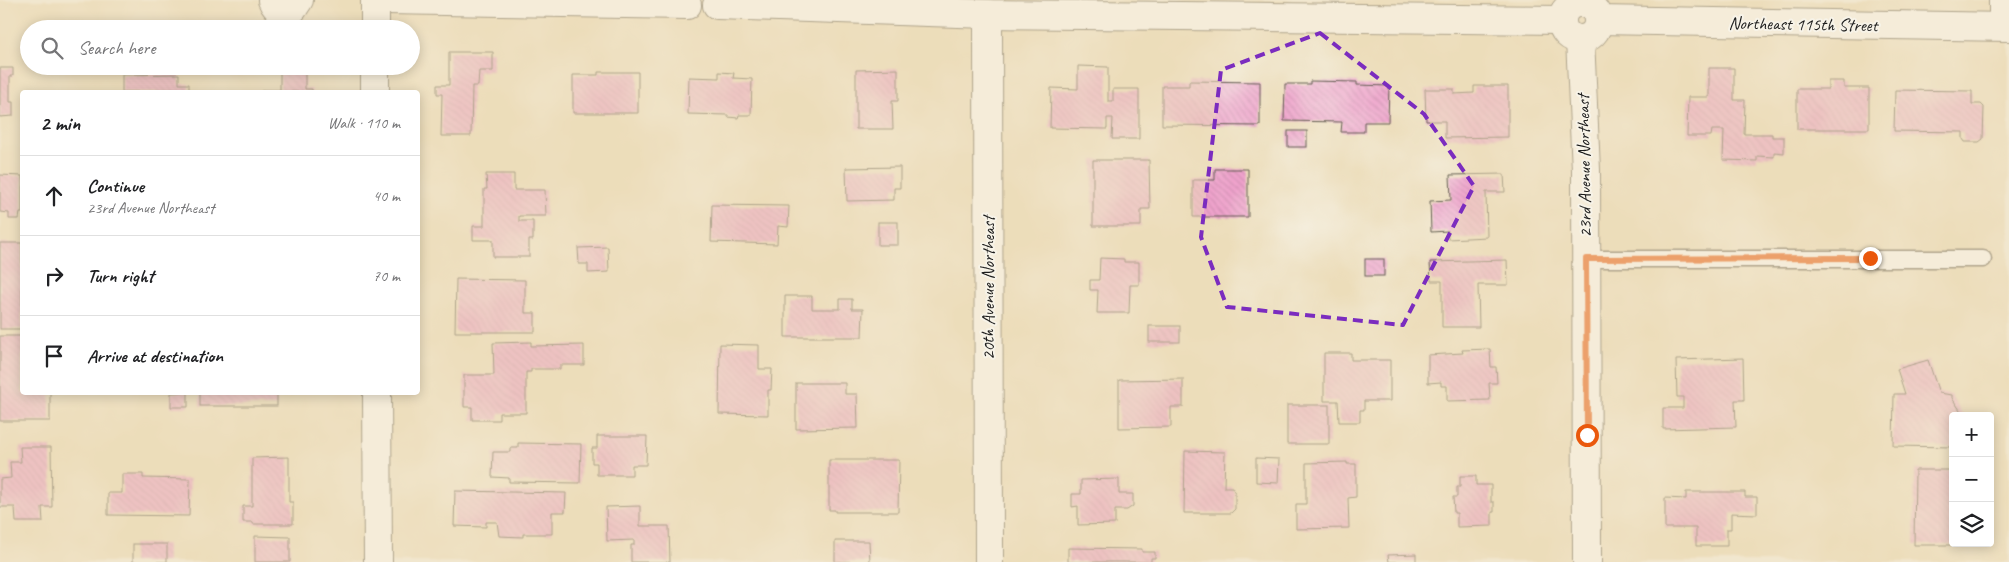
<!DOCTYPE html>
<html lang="en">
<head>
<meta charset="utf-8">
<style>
  body { margin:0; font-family:Caveat,sans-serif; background:#f6f6f6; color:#202124 }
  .controls { position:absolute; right:15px; bottom:15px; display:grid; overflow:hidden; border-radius:5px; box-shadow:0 2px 12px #0003 }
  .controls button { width:45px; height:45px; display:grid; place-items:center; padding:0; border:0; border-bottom:1px solid #e0e0e0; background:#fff; color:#202124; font:25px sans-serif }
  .stop { position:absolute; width:15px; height:15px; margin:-11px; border:4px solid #ea580c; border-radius:50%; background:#fff }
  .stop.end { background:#ea580c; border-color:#fff; box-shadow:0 1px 5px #0008 }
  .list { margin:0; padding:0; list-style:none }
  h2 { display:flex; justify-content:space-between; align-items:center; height:65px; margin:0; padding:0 20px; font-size:21px }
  h2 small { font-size:16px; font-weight:400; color:#757577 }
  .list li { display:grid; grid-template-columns:32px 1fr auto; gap:15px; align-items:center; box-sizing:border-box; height:80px; padding:0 20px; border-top:1px solid #e0e0e0 }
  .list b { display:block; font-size:19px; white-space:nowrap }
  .list p { margin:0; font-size:16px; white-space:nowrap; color:#757577 }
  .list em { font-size:16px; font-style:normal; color:#757577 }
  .icon { flex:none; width:28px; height:28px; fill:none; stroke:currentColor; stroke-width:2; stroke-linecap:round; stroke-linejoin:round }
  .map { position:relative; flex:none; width:2009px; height:562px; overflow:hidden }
  .search { position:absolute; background:#fff; box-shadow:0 2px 12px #0003; left:20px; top:20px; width:400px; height:55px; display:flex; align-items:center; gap:12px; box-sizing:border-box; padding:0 18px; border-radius:28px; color:#757577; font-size:19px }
  .panel { position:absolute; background:#fff; box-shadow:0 2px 12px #0003; left:20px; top:90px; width:400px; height:305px; border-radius:5px }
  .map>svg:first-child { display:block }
  .building { fill:url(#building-back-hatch) }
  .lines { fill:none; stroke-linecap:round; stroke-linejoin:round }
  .lane-casing { stroke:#656053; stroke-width:19 }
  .street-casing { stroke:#656053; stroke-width:30 }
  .lane { stroke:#fff; stroke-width:16 }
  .street { stroke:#fff; stroke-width:28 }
  .route { stroke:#ea580c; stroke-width:6 }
  .marked { fill:none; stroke:#7b2cbf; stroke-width:4; stroke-dasharray:10 6; stroke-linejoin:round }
  .labels { text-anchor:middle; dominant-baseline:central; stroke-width:4; stroke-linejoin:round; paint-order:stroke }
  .street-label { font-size:18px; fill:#1c1c1c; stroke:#f7f3e8 }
</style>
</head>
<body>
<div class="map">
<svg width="2009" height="562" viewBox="0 0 2009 562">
  <defs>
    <pattern id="building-back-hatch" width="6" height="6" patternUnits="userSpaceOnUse" patternTransform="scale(1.25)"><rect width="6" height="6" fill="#efa3cc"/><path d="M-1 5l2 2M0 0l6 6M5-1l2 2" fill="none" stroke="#cc8caf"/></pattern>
  </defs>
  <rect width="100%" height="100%" fill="#f7f3e8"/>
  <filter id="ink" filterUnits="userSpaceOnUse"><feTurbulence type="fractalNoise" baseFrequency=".02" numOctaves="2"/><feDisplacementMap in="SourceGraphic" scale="10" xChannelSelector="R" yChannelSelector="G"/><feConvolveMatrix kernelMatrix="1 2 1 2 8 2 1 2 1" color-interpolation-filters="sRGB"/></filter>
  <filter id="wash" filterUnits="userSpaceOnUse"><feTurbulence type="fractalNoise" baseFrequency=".0096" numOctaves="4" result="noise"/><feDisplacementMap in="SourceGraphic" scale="20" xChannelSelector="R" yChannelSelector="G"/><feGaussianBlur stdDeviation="1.12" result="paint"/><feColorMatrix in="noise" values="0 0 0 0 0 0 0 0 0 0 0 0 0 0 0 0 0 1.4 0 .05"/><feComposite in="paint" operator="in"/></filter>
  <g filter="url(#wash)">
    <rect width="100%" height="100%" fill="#ecddba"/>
    <g id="blocks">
      <g class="building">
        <path d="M449,52h44v19h-14l-1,15h-6l-1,50h-30l1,-42h-5v-9h12z"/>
        <path d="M280,66h25v23h7v3h-50v-2h18z"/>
        <path d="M1078,66l30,1v34h5v-12h26v50h-27l1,-21h-6v11l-57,-1 1,-40 27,1z"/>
        <path d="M0,68h13v8h-3v26h3v14l-13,1z"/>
        <path d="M1709,68h25v32h11l-1,34h28v3h12v16l-10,-1v5l-17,-1v5l-34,-1 1,-30h-12l-1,6h-24l1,-39h21z"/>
        <path d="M898,69v32h-6l1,28h-37v-59z"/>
        <path d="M598,72h40v41h-65v-38h25z"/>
        <path d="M719,72l15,1 -1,5 19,1 -1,36h-12l-1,3 -10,-1v-2l-40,-1 1,-37 30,1z"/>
        <path d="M179,74v10h10v8h-67v-17z"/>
        <path d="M1189,81l71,1v44l-98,-1v-39h27z"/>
        <path d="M1310,81l47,1v3l32,1 -1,36h-24v10h-23l1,-10 -58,-1 1,-37h25z"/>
        <path d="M1828,81h16v7h25v41h-72v-40h31z"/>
        <path d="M1474,86h34v51l-63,1v-17h-19l-1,-32h29v5l20,-1z"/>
        <path d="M1895,90l77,1v13h9l3,3 -1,32 -4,3h-14l-2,-3v-7l-69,-1z"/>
        <rect x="1288" y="131" width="19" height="16"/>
        <path d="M1093,160h56l1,49h-9v17h-48z"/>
        <path d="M900,167v21h-6v12l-47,1 -1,-33z"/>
        <path d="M1215,169h33v48h-55v-37h22z"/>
        <path d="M486,174h28v16h31l1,26h-27v5h14v19h-4v17h-36v-17h-20v-14h11v-37h3z"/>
        <path d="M1504,174l1,18h-19l1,45 -39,2v-8l-17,1 -1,-31 21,-1 -1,-25z"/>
        <path d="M0,175l22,1v37h-2l-1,6h-10v-6l-9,-1z"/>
        <path d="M712,205l77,1 -1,21 -10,-1 -1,18 -66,-2z"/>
        <rect x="878" y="222" width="20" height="23"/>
        <rect x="0" y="243" width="22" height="86"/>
        <path d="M608,247l1,25 -21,1v-9h-9l-1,-16z"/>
        <path d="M1100,258l24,1v3h15v23h-9l-1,28h-32l1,-23h-8v-10h9z"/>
        <rect x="1365" y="259" width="19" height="17"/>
        <path d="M1507,260l1,25h-30l1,42h-37v-46h-11l-1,-19z"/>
        <path d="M456,279l69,1v33h10v19h-80z"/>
        <path d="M785,296h27v13h28v-10h12v10h11l-1,28h-77z"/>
        <rect x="1149" y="326" width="31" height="16"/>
        <path d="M0,336h22v56h28v29h-50z"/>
        <path d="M531,342v4l53,-1v20h-24v4h-29v3h-5v41h-27v7h-27v-13h-8v-32h30l-1,-32z"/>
        <path d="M720,344l39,1v24h13l-1,21h-3v25l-49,-1z"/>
        <path d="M1490,349l1,18h5l1,16h-8l1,17 -43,1v-15h-6v-4l-13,1v-28l35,-2 -1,-3z"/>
        <path d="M1324,353h27v7h39v41h-26v9h-4v12h-21l-1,-21h-14z"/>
        <path d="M1743,358l1,42h-9l1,27 -73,2v-21h20v-11h-6l-1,-37z"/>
        <path d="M1928,360l11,33 13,2v3l12,18h-11v31l-60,-1 1,-52h11l-8,-25z"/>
        <path d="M1183,379v28h-12v20l-52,1v-48z"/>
        <path d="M796,383h49v11h12l1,34 -62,1z"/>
        <path d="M184,392l4,1v14h-17v-14z"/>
        <rect x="200" y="392" width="77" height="14"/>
        <rect x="1287" y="405" width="42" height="39"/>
        <path d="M597,436h50l-1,29h-14v10h-35v-12h-5v-15h5z"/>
        <path d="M518,443l63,1 -1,39 -71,-1v-4l-17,-1 1,-25h17v-4h8z"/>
        <path d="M20,447h31l1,60h-10l1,15h-27l-1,-15h-15v-28l11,-1 -1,-16h11z"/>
        <path d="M1185,451l40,1 -1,35h8l3,6v16l-4,4h-47z"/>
        <path d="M289,457v45h4v22h-40v-2h-10v-16h9v-48z"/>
        <path d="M1256,458l23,1 -1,24 -22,-1z"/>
        <path d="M829,460h70l-1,52h-63v-2h-6z"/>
        <path d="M1347,462v2h9v33l-8,1 1,30 -53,1v-25h10v-41z"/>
        <path d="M1915,470h38v73h10v2h-49z"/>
        <path d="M122,474h21v4l47,1 -1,37 -81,-1v-22h14z"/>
        <path d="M1460,476h16v9h15v17h3v10h-2v14l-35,1v-14h-3l-1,-16h4v-10h3z"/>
        <path d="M1119,479v15h14v12l-6,4h-12v14l-37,1v-19l-6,1v-13h9v-14z"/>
        <path d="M455,491l111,2 -1,19h-13v22h-29v3l-24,-1 -2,-14h-11v5l-32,-1z"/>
        <path d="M1686,492h59v5h12v17l-26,-1v16h-4v17h-31v-18h-31v-30l21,1z"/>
        <path d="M640,506v20h29l1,36h-39v-17h3v-5l-27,1 -1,-34z"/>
        <path d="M255,536l35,1v25h-35z"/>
        <path d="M835,541h34l1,21h-35z"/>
        <rect x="133" y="544" width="34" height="18"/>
        <path d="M1068,548l74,1v3h13v6h-4v4h-83z"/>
        <path d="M1416,554v8h-27l-1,-7z"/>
      </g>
    </g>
  </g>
  <g filter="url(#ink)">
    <use href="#blocks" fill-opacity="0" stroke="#656053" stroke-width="1"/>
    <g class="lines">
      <defs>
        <path id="lane" d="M1586,259h397"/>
        <g id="street">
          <path d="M272,0c4,10 11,13 21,9l6,-9"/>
          <path d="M386,0l301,5"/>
          <path d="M2003,0v26"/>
          <circle cx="1580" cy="21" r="18"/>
          <path d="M717,5l271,9 574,6"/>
          <path d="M988,14l1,548"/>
          <path d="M1598,20l411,7"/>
          <path d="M375,29v-29"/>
          <path d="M1580,39l6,131 1,392"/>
          <path d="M375,66v26"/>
          <path d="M377,392l1,170"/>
        </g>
      </defs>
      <use href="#lane" class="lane-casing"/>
      <use href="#street" class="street-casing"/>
      <use href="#lane" class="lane"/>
      <use href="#street" class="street"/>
    </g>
  </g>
  <g class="lines" filter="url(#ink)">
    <path class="route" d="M1587,435l-1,-176 284,-1"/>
  </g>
  <path d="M0 0H2009V562H0ZM1320,33l104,81 50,72 -71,139 -176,-18 -26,-70 20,-167z" fill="#ecddba" fill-opacity=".55" fill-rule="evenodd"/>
  <path class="marked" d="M1320,33l104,81 50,72 -71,139 -176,-18 -26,-70 20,-167z"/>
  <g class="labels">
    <g class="street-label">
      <text transform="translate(1803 24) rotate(1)">Northeast 115th Street</text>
      <text transform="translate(1584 166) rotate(-91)">23rd Avenue Northeast</text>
      <text transform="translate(988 288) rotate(-90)">20th Avenue Northeast</text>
    </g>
  </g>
</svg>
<div class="controls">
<button>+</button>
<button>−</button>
<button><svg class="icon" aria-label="layers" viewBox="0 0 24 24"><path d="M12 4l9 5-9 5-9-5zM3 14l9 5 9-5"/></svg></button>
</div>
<div class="stop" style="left:1587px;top:435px"></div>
<div class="stop end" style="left:1870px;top:258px"></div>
<div class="search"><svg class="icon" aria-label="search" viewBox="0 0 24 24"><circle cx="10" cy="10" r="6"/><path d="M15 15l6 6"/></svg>Search here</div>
<section class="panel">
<h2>2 min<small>Walk · 110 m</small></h2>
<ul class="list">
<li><svg class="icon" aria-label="ahead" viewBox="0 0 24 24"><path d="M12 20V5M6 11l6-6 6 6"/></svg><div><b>Continue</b><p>23rd Avenue Northeast</p></div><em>40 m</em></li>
<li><svg class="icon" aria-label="right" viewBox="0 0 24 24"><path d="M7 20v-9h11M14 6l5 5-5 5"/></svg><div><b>Turn right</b></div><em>70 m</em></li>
<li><svg class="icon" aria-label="arrive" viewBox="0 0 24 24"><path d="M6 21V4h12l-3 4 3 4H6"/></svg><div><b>Arrive at destination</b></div></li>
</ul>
</section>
</div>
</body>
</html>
